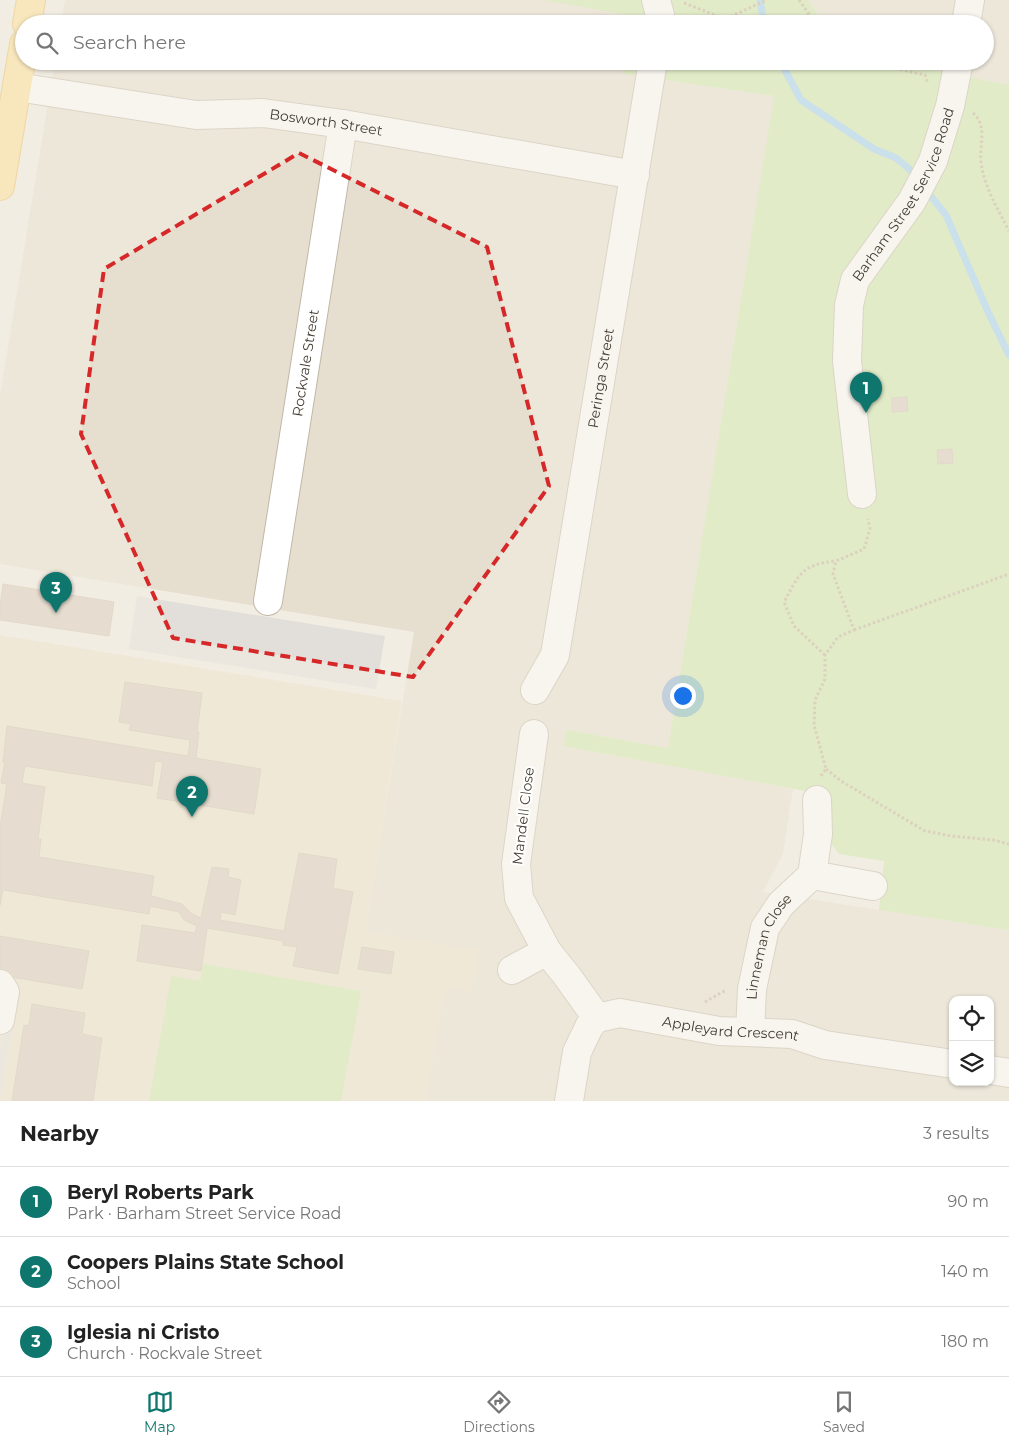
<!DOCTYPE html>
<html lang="en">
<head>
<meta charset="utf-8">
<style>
  body { margin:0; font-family:Montserrat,sans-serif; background:#f2f2f2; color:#222 }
  .controls { position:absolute; right:15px; bottom:15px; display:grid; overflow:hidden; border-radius:10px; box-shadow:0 1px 4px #0004 }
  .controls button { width:45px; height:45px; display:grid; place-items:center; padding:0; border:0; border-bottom:1px solid #e0e0e0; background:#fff; color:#222; font:25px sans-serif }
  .you { position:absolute; left:682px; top:695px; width:18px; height:18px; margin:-12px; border:4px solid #fff; border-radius:50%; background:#1a73e8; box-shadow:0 0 0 8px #1a73e833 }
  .badge { display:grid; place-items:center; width:32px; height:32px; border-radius:50%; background:#0f766e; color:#fff; font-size:16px; font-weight:700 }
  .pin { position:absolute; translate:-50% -41px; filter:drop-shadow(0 1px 2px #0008) }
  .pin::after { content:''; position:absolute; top:26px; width:18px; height:15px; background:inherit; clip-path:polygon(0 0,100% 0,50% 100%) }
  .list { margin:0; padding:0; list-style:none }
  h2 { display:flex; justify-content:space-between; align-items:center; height:65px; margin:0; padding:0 20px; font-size:21px }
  h2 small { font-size:16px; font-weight:400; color:#767676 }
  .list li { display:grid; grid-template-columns:32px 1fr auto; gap:15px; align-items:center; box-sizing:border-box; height:70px; padding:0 20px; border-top:1px solid #e0e0e0 }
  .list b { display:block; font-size:19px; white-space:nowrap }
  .list p { margin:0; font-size:16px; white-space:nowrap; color:#767676 }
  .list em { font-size:16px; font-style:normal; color:#767676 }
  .icon { flex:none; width:28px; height:28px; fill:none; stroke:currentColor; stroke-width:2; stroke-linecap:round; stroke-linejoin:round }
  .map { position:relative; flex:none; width:1009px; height:1101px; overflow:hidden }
  .search { position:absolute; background:#fff; box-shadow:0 1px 4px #0004; left:15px; right:15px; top:15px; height:55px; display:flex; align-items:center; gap:12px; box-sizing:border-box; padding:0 18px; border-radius:28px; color:#767676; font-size:19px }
  .sheet { height:275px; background:#fff }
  nav { display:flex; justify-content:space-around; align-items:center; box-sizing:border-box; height:70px; border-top:1px solid #e0e0e0; background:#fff; font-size:14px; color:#767676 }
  nav a { display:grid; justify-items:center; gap:2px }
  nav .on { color:#0f766e }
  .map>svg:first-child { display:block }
  .residential { fill:#e6dfd0; fill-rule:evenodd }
  .education { fill:#ece2cb }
  .green { fill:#cde9a8 }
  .parking { fill:#e2dfdb }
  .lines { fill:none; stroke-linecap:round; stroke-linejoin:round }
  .stream { stroke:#9ad0f3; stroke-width:7 }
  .building { fill:#d7cbba; stroke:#cfc0aa }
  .minor-casing { stroke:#c1b7a7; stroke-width:30 }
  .major-casing { stroke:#e9bc59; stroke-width:30 }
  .path { stroke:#c0b095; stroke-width:3; stroke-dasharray:2.5 2.5; stroke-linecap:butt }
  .minor { stroke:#fff; stroke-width:28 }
  .major { stroke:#ffdd8e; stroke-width:28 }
  .marked { fill:none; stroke:#d62828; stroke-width:4; stroke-dasharray:10 6; stroke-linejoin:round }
  .labels { text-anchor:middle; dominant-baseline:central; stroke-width:4; stroke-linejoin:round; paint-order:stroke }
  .street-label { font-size:14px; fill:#443d32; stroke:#fff }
</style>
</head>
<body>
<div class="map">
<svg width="1009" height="1101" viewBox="0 0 1009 1101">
  <rect width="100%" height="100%" fill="#f2ede2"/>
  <g class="residential">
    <path d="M65,0h478l89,16 -1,8h-570z"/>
    <path d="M808,0h201v85l-122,-24h98v-37h-160z"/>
    <path d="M55,61h570l-1,13 150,22 -106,652 -101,-18 -4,16 230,43 -10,65 -20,38 246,38v171h-584l20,-114 33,-36 -113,-19 49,-300 -414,-68v-169zM953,1000h37v82h-37z"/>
  </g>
  <path class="education" d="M0,635l402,66 -37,231 113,18 -6,42 -27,-4 -20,113h-425z"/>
  <g class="green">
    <path d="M543,0h265l17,24h-194l1,-8z"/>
    <path d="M625,61h262l122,24v845l-130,-20 5,-49 -45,-7 -9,-12 -4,-47 -263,-49 4,-16 101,18 106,-652 -151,-22z"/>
    <path d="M203,964l158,27 -20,110h-192l22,-125 29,5z"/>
  </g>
  <g class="parking">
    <path d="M137,596l248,40 -9,53 -247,-40z"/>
    <path d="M7,1011l8,1 -15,86v-46z"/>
  </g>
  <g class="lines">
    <g class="stream">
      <path d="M760,0l4,24"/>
      <path d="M780,61l21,39 73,49 22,9 12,10 9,10"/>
      <path d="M925,189l21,26 43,99 20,41"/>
    </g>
  </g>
  <g class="building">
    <path d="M907,397l1,14 -16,1v-14z"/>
    <path d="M952,449l1,14 -15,1 -1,-14z"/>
    <path d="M3,584l111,18 -5,34 -109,-16v-14z"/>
    <path d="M125,682l77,11 -5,39h2l-3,26 65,11 -7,45 -97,-16 6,-36 -8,-1 -3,25 -127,-20 -3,17 23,4 -7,52h3l-2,18 115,19 -3,20 31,8 10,10 9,4 11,-51 17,2 -1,8 13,3 -6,35 -14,-3 -1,8 64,11 15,-78 38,6 -4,29 20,4 -15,82 -45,-8 4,-19 -14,-2v-4l-76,-13 -6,43 -64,-10 5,-36 53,8 2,-7 -13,-6 -5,-8 -29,-6 -1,8 -146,-24 -3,15v-78l7,-43 -6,-1 4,-21h-2l4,-36 181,30 2,-16 -61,-10 2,-6 -12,-2z"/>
    <path d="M0,936l89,15 -7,38 -82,-14z"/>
    <path d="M362,947l32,5 -3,22 -33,-5z"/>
    <path d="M32,1004l53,9 -3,21 20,4 -9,63h-81l12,-76 5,1z"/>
  </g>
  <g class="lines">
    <defs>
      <g id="minor">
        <path d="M656,0l4,15 -1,9"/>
        <path d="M966,24l4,-24"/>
        <path id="s1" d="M17,87l179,28 67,-2 80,11 292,51"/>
        <path id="s2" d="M862,494l-15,-133 2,-56 6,-25 57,-79 21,-40 17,-55 9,-45"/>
        <path id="s3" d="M268,601l75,-477"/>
        <path id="s4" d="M535,690l20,-35 98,-594"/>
        <path d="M534,734l-18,130 3,34 28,53 20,25 30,42"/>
        <path d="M812,875l61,11"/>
        <path d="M512,970l35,-19"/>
        <path d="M0,984l5,8 -5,28"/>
        <path id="s5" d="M750,1032l2,-43 13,-61 16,-24 31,-29 6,-41 -1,-34"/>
        <path d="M990,1070l19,3"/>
        <path id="s6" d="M569,1101l8,-49 13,-27 7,-7 23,-5 99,18 73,3 33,11 128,19"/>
      </g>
      <g id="major">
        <path d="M27,24l4,-24"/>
        <path d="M0,186l24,-142"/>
      </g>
    </defs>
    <use href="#minor" class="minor-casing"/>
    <use href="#major" class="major-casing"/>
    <g class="path">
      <path d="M799,0l17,24"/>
      <path d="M684,3l41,16 42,-19"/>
      <path d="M861,61l64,14 3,9"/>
      <path d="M973,113c15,13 6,33 8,49 3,25 17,47 28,69"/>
      <path d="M854,630l155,-56"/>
      <path d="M825,655l-31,-29 -10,-24c16,-29 17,-37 52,-41"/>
      <path d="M826,769l15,12 84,50 26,5 42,4 16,4"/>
      <path d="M821,776l5,-7 -12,-44 1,-25 10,-21v-24l13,-18 16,-7 -21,-56 3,-13 28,-12 6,-20 -2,-10"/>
      <path d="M705,1002l21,-12"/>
    </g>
    <use href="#minor" class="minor"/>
    <use href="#major" class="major"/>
  </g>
  <path d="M0 0H1009V1101H0ZM299,153l188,94 62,239 -136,191 -240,-39 -92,-204 23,-165z" fill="#f2ede2" fill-opacity=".55" fill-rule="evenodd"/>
  <path class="marked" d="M299,153l188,94 62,239 -136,191 -240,-39 -92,-204 23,-165z"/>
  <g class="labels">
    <g class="street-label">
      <text stroke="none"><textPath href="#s1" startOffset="312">Bosworth Street</textPath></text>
      <text stroke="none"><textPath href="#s2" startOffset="315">Barham Street Service Road</textPath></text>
      <text stroke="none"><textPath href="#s3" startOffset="241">Rockvale Street</textPath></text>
      <text stroke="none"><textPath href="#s4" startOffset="321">Peringa Street</textPath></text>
      <text transform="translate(523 816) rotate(-83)">Mandell Close</text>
      <text stroke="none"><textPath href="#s5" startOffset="89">Linneman Close</textPath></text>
      <text stroke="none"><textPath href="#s6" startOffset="225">Appleyard Crescent</textPath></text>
    </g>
  </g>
</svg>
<div class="controls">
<button><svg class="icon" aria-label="locate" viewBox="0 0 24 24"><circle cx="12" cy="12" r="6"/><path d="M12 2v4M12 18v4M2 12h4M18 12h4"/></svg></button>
<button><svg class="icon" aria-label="layers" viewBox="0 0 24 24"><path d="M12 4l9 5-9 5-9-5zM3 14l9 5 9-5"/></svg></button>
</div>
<div class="you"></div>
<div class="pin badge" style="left:866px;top:413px">1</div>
<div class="pin badge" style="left:192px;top:817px">2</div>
<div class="pin badge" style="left:56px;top:613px">3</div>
<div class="search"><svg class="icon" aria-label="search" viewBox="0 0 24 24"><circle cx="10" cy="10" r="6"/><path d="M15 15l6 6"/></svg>Search here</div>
</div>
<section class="sheet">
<h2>Nearby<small>3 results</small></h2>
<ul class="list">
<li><span class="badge">1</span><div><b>Beryl Roberts Park</b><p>Park · Barham Street Service Road</p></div><em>90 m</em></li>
<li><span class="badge">2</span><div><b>Coopers Plains State School</b><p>School</p></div><em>140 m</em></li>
<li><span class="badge">3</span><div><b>Iglesia ni Cristo</b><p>Church · Rockvale Street</p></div><em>180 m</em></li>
</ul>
</section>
<nav>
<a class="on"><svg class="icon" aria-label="map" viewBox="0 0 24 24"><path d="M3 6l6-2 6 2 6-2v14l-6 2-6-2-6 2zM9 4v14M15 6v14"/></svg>Map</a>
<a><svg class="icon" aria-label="directions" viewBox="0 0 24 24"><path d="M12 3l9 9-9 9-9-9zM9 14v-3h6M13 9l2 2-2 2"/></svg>Directions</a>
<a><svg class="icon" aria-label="saved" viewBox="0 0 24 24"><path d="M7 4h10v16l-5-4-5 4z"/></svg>Saved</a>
</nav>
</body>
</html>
